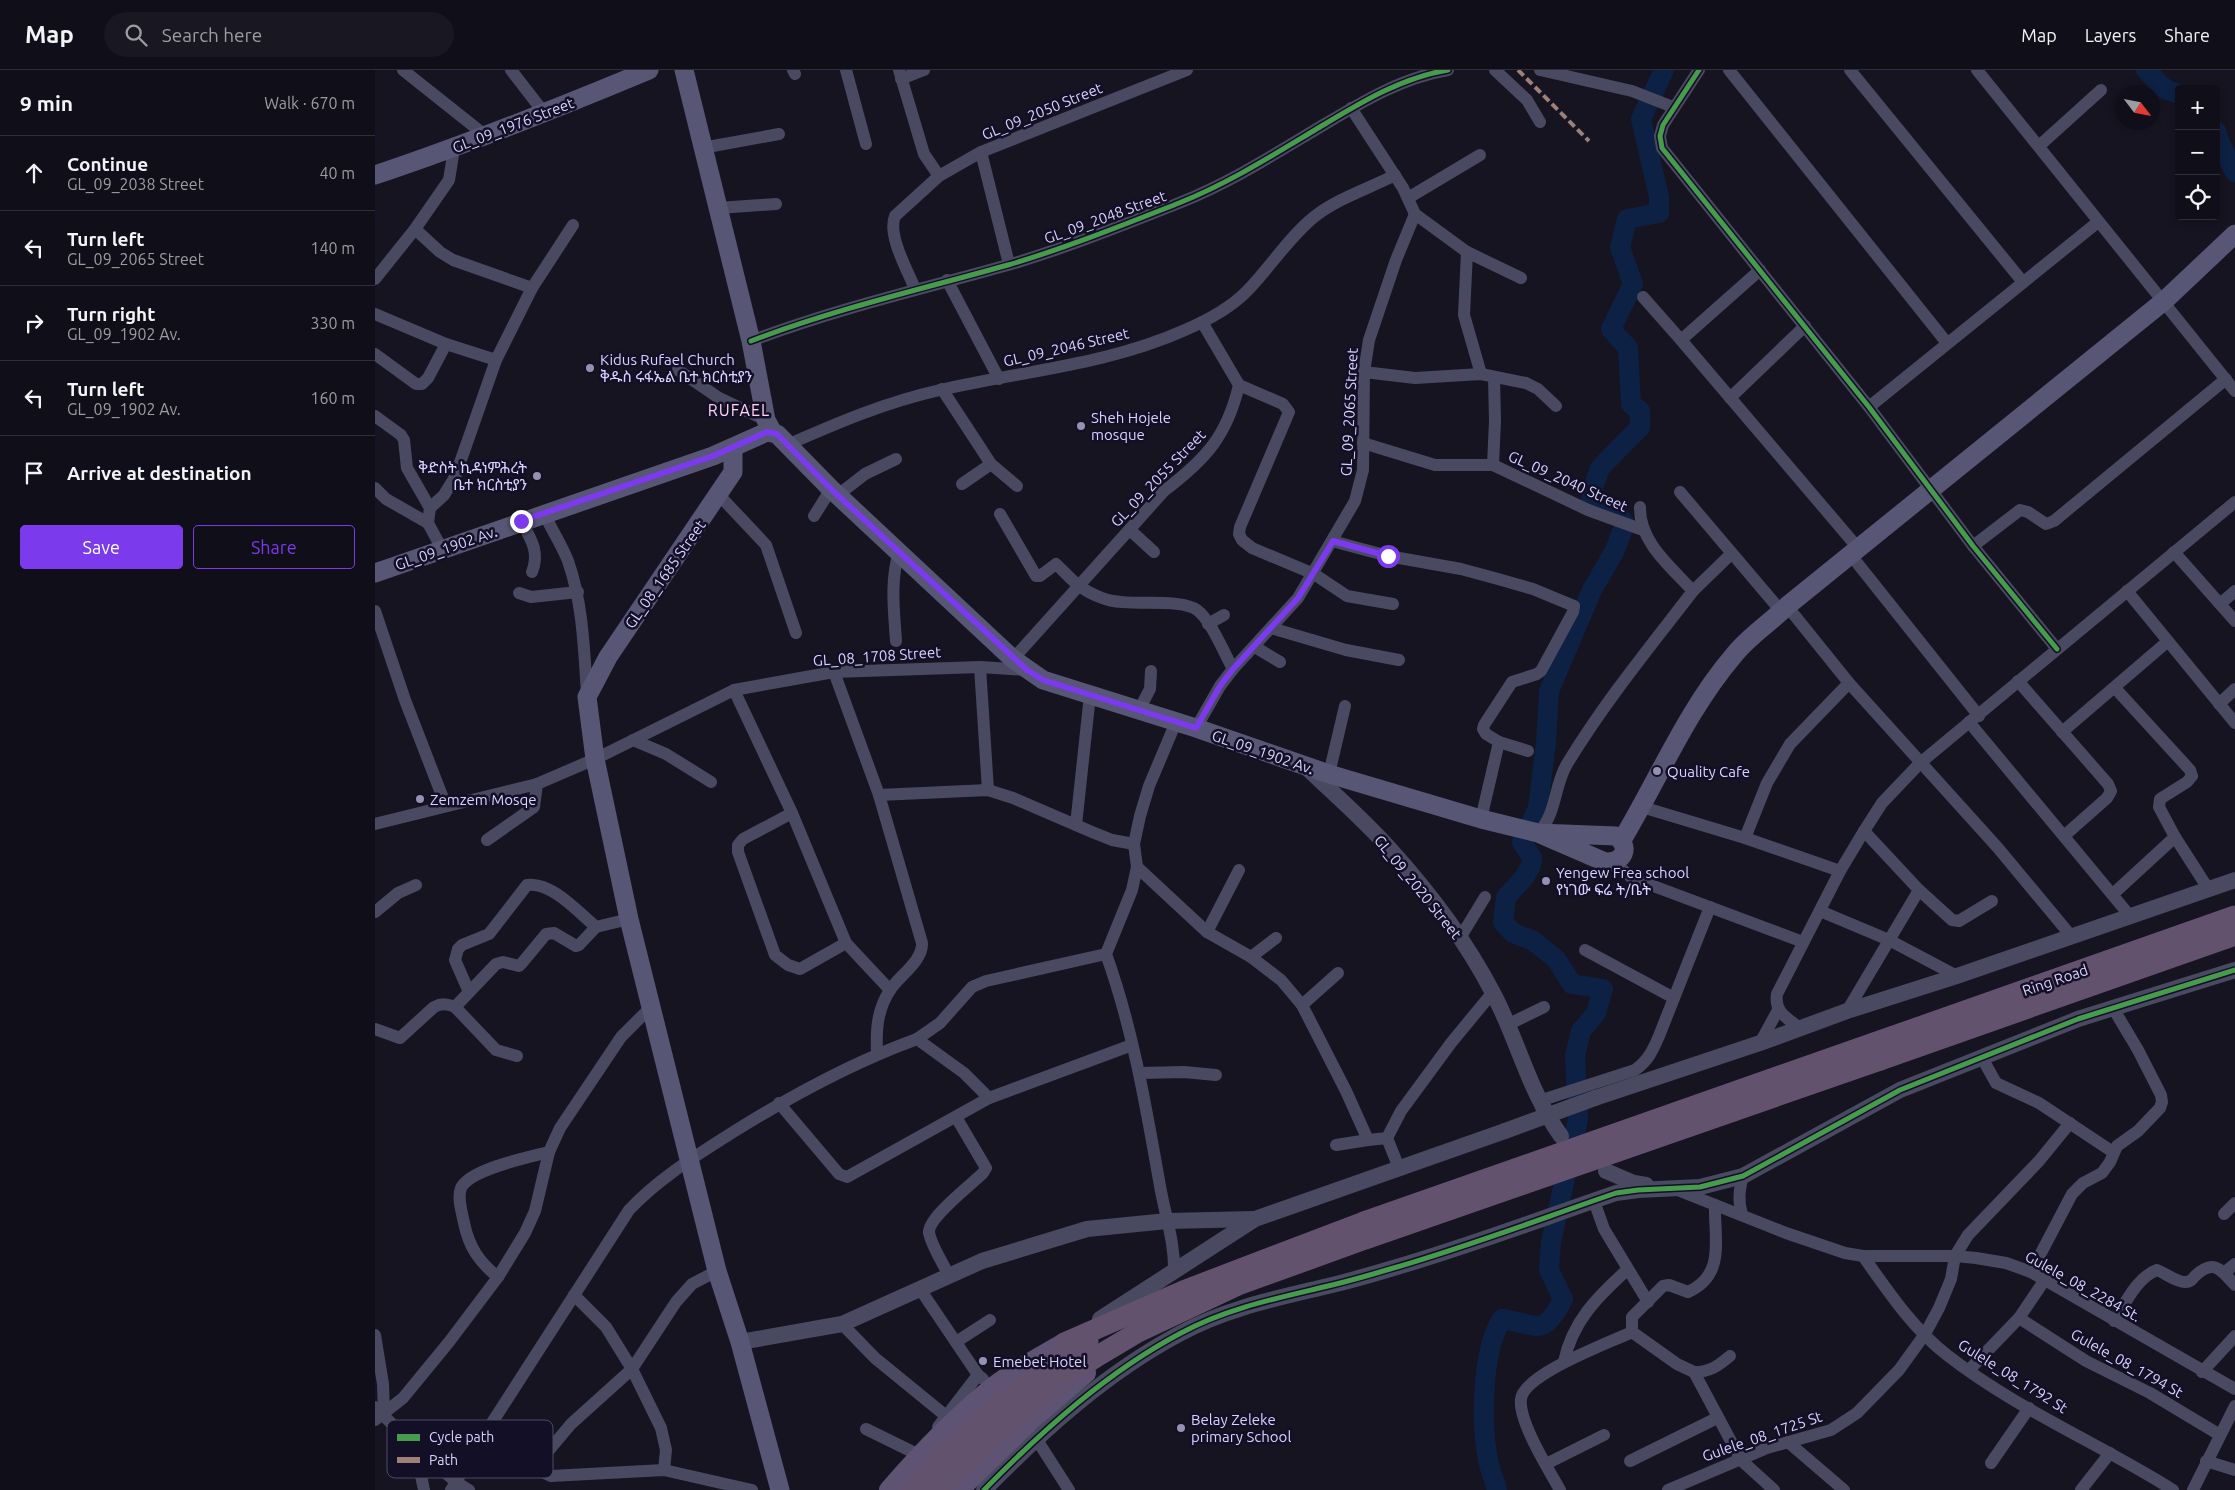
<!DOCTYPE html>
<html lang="en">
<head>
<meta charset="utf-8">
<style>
  body { margin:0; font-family:Ubuntu,"Noto Sans Ethiopic",sans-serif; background:#191822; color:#f1f3f6 }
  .controls { position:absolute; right:15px; top:15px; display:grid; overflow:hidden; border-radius:5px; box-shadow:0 2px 8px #0003 }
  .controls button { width:45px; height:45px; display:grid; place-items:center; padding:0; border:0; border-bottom:1px solid #302f38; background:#100f19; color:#f1f3f6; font:25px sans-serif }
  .compass { position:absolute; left:1740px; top:15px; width:45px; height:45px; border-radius:50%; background:#100f19; box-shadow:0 2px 8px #0003; rotate:122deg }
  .stop { position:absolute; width:15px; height:15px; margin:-11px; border:4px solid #7c3aed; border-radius:50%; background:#fff }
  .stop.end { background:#7c3aed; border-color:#fff; box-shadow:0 1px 5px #0008 }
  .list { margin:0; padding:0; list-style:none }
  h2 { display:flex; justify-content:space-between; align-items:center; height:65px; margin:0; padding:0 20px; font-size:21px }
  h2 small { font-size:16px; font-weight:400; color:#9c9ca2 }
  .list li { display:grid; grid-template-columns:32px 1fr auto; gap:15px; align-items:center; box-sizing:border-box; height:75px; padding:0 20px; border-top:1px solid #302f38 }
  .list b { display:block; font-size:19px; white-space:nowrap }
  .list p { margin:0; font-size:16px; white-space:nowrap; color:#9c9ca2 }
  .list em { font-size:16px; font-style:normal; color:#9c9ca2 }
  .actions { display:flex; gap:10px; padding:15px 20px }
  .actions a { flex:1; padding:11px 0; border:1px solid #7c3aed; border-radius:5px; text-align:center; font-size:18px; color:#7c3aed }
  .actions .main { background:#7c3aed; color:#fff }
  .icon { flex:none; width:28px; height:28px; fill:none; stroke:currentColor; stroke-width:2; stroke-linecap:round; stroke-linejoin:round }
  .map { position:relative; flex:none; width:1860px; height:1420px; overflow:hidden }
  header { display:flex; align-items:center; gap:30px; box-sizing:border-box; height:70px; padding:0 25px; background:#100f19; border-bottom:1px solid #302f38 }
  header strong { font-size:24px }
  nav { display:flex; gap:28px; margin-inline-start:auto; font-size:18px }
  .search { width:350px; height:45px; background:#191822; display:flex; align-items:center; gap:12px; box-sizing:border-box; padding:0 18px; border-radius:28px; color:#9c9ca2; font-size:19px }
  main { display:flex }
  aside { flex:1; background:#100f19 }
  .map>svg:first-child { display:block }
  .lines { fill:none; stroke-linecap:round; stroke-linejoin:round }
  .river { stroke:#0d2144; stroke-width:20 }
  .minor { stroke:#4a4962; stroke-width:12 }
  .tertiary { stroke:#4a4962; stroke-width:16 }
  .secondary { stroke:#575674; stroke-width:19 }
  .primary { stroke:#5e5373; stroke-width:20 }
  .trunk { stroke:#62526e; stroke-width:21 }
  .tertiary-bridge { stroke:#4a4962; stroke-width:16 }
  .trunk-bridge { stroke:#62526e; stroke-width:21 }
  .quiet { stroke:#9e8076; stroke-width:4; stroke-dasharray:8 4; stroke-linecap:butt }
  .cycleway-casing { stroke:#130f26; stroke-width:8 }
  .cycleway { stroke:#469c4c; stroke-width:5 }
  .route { stroke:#7c3aed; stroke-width:6 }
  .poi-dot { fill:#9591b1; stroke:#130f26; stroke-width:2 }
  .labels { text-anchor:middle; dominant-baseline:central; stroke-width:5; stroke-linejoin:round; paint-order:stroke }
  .street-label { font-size:15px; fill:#d9d4ff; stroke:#130f26 }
  .poi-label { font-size:15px; fill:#d9d4ff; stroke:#130f26; text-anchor:start }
  .neighbourhood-label { font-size:16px; letter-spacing:1px; fill:#ffd6f0; stroke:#130f26 }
  .key { fill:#130f26; stroke:#4e4a67; stroke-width:1 }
  .key-label { font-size:14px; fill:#d9d4ff }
</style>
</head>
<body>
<header>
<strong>Map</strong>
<div class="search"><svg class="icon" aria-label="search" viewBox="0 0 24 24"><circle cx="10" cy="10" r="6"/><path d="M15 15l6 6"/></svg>Search here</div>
<nav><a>Map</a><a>Layers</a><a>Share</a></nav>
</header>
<main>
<aside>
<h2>9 min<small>Walk · 670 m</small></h2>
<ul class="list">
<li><svg class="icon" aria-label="ahead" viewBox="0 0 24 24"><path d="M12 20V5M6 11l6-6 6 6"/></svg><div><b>Continue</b><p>GL_09_2038 Street</p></div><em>40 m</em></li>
<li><svg class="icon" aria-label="left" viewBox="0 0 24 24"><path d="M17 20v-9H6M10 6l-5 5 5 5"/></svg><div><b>Turn left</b><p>GL_09_2065 Street</p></div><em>140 m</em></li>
<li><svg class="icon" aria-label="right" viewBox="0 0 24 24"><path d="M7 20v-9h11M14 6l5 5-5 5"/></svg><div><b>Turn right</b><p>GL_09_1902 Av.</p></div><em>330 m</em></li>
<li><svg class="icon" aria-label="left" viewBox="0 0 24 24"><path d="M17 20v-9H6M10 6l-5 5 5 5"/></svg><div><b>Turn left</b><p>GL_09_1902 Av.</p></div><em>160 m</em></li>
<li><svg class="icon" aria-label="arrive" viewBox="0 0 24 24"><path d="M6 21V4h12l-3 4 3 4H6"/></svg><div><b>Arrive at destination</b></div></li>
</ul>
<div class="actions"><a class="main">Save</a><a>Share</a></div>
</aside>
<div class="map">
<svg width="1860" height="1420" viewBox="0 0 1860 1420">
  <rect width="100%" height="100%" fill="#161421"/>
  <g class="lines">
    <g class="river">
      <path d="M1771,0l19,19 14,5"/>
      <path d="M1841,61l4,12 15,29"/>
      <path d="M1122,1420c-2,-8 -5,-15 -7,-22 -10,-37 -9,-117 12,-149 35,5 41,20 61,-20l-14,-29 2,-28 27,-123 -3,-64 6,-24 15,-18 7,-24 -31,-5 -16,-25 -24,-19 -19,-7 -10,-11 3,-25 17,-18 8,-13 1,-8 -10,-16 16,-34 8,-65 3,-52 43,-101 23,-40 10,-26 -11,-13 -23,-9 2,-14 7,-20 40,-41v-16l-9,-7 -3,-56 -17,-19 22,-45 -13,-37 7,-28 32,-6v-16l-18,-78 23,-49"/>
    </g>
    <g class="minor">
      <path d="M28,0l83,66"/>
      <path d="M136,0l34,44"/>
      <path d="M418,0l2,4"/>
      <path d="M471,0l20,74"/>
      <path d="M524,0l25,84 15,22"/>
      <path d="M1120,0l32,30 13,22"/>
      <path d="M1165,0l92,21 41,16"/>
      <path d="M1324,0l-36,55 -3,11 2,12 207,259 104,139 84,103"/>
      <path d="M1354,0l218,273"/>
      <path d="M1475,0l172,211"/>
      <path d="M1602,0l258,321"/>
      <path d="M526,9l23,-9"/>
      <path d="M976,38l52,80 12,26 52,38 54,26"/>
      <path d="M1664,76l62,-56"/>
      <path d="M327,78l77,-14"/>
      <path d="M606,82l28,112"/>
      <path d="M1033,128l72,-43"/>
      <path d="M343,138l58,-4"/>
      <path d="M40,159l25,23 13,8 79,28"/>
      <path d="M1092,182l-3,63 17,59"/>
      <path d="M1385,200l-79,70 177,208"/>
      <path d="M0,209l40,-50 34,-49 5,-31"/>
      <path d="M572,210l52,99"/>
      <path d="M540,219c-7,-18 -28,-54 -20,-73l44,-40 42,-24 206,-82"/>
      <path d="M1268,227l38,43"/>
      <path d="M0,244l71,30 50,16"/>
      <path d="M376,271c84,-32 171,-52 257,-76 58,-17 115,-40 171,-62 48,-19 91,-46 136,-73 42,-25 84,-52 133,-60"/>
      <path d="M0,284l41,30h6l6,-6 18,-34"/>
      <path d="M303,300l41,28 47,22"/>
      <path d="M989,302l51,6 66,-4 45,9 12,6 18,17"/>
      <path d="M864,315l44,19 6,8 -49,115 -1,7 3,6 10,8 62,26 33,22 46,8"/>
      <path d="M567,319l49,75 -29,20"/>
      <path d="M1355,328l75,-72"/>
      <path d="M1494,337l229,-185"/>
      <path d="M0,346l26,19 3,5 3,28 23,40 -2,15 14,26"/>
      <path d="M988,373l72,22h58l95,45 55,20"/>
      <path d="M412,375c50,-22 99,-43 153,-55 82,-19 167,-25 245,-60 21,-9 45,-22 61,-38 24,-24 42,-54 68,-75 22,-18 56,-29 81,-42"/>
      <path d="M616,394l26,22"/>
      <path d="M1118,395l2,-44 -1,-44"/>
      <path d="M0,418l11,11 42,24"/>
      <path d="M1305,422l101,119"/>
      <path d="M344,425l47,50 30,88"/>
      <path d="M463,425l27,-21 31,-15"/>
      <path d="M55,438l14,-13 11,-18 41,-117 36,-72 41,-63"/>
      <path d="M169,443c7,16 18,32 24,48 15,43 16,89 19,133"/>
      <path d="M625,444l36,62h4l16,-12c17,16 22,25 46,34 24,10 77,-1 95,12 14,10 27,43 36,59"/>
      <path d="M439,446l17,-27"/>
      <path d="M146,451c10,18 19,31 11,51"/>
      <path d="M755,460l24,22"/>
      <path d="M957,471l56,15 73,13 37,10 35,10 41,17 -1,6 -32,59 -4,3 -25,8 -28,43 -1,4 3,5 13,8 -18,77"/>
      <path d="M1598,476l47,-36 8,2 18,12 8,-3 172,-142"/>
      <path d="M1799,482l46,52"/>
      <path d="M1475,484l129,162"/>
      <path d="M1318,521l38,-37"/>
      <path d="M1752,521l108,132"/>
      <path d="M1860,521l-15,13 15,17"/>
      <path d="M144,523l12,4 47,-5"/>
      <path d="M1412,536l62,77 149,165 74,89"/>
      <path d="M0,541l30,89 41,106"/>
      <path d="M833,554l16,-9"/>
      <path d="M896,558l75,22 53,10"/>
      <path d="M521,571c-2,-30 -6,-60 3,-89"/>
      <path d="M880,577l25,15"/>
      <path d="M638,589l151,-168c42,-32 63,-55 75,-106l-37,-63"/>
      <path d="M605,597l8,123"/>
      <path d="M459,602l45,123 43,148c1,18 -23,33 -32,47 -13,20 -14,40 -13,63"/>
      <path d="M1643,611l90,103 3,7 -4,7 -43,38"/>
      <path d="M359,620l58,123 54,130 44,47"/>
      <path d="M1844,634l16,-15"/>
      <path d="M764,640l11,-21 1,-18"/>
      <path d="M1594,652l161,194"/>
      <path d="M821,658l24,-42 13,-17 65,-71 57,-97 8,-31 1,-98 5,-32 27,-80 19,-46"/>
      <path d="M1687,662l105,-90"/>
      <path d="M258,670l33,14 45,28"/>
      <path d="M1124,672l29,9"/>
      <path d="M954,704l16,-68"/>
      <path d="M504,725l109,-5 25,8 79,34 20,8 22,4"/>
      <path d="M1267,737l103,31 95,33"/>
      <path d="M417,743l-49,26 -5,6v7l37,103 13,10 12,4 46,-26"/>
      <path d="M0,754l162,-40 58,-25 139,-69 100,-18 146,-5 47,3"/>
      <path d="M701,755l14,-130"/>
      <path d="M1163,763c19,-19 16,-48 29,-69 37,-61 82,-116 126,-173 -22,-24 -54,-49 -53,-84"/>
      <path d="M1800,767l34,53"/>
      <path d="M1370,768l22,-55 23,-39 59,-61"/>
      <path d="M112,770l47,-33 3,-23"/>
      <path d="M1239,792l18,16 171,64"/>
      <path d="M762,797l70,65 44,25 30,23 21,25 44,86 22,49 -32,5"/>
      <path d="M1544,820l33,30 7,1 33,-20"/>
      <path d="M1738,824l62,-57 -16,-30 1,-8 27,-17 5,-6 -2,-6 -75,-82"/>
      <path d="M1445,841l69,29 68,36"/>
      <path d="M0,842l23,-19 18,-8"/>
      <path d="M832,862l32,-62"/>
      <path d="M1085,868l25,-41"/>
      <path d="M1210,880l89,48"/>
      <path d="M876,887l25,-19"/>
      <path d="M94,922l-14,-32 3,-11 4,-4 27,-11 38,-49c24,-4 52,28 69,42l33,-8"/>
      <path d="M927,935l36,-32"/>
      <path d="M80,937l41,-43 7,-2 16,4 3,-3 24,-29 8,-1 22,13 3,-1 17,-18"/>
      <path d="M1472,941l72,-121 -55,-59"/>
      <path d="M1134,954l35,-17"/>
      <path d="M1425,958c-13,-10 -26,-16 -23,-34l63,-123 24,-40 18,-28 38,-40 315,-261"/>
      <path d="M0,959l25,9 34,-31c8,-4 13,-3 21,0l41,43 21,6"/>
      <path d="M1385,973l18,-33"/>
      <path d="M1606,986l15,27 43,20 74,49"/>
      <path d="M765,1003l44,-1 32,3"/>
      <path d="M614,1028l-25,-25 -47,-34 23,-16 32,-36 14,-6 120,-27"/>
      <path d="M1164,1031l96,-31c13,-9 18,-20 24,-34l51,-129"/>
      <path d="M404,1033l60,71 8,3 142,-79 143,-53"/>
      <path d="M1012,1068l12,30"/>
      <path d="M993,1070l19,-2 14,-27 50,-68 42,-51"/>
      <path d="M1300,1119l111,44 59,20 18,3h92l21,2 30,5 25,9 204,117"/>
      <path d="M1219,1131l10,28 44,73"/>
      <path d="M1849,1144l11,-11"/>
      <path d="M1367,1145c-4,-14 -3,-25 1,-39"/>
      <path d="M1488,1186c25,35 50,73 84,99 69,54 153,89 226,135"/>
      <path d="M799,1202c1,-29 -9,-57 -14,-86 -14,-79 -27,-157 -54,-232l26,-64 5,-23 -3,-23 6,-28 9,-30 27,-64"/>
      <path d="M1656,1202l41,-78 11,-11 19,-10 8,-11 7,-16 21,-15 22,-23 2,-6 -1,-7 -23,-45 -25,-42"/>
      <path d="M1849,1203l11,-9"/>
      <path d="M574,1206c-6,-13 -17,-29 -20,-43 -2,-15 43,-49 54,-60l3,-5 -30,-51"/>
      <path d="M123,1207c-19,-15 -29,-30 -34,-54 -2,-11 -7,-25 -3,-35 9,-19 68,-31 88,-36"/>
      <path d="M545,1219l58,86 5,4"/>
      <path d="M199,1225l32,32 26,42 29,59 5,22 -2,20"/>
      <path d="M1644,1248l67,43 64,32 70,42"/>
      <path d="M1739,1251c11,-17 23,-44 43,-51 8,3 19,12 28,12 5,0 7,-2 10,-6 19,-18 26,-6 40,9"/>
      <path d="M467,1254l33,34 71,58"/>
      <path d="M1257,1262l45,32 17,8 47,88 33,30"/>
      <path d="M1257,1262v-15l31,-31 6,-1 19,7c38,-17 26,-53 27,-87"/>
      <path d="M0,1265l8,49 1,30"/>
      <path d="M581,1272l34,-22"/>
      <path d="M1189,1292c8,-40 33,-65 63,-92"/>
      <path d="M1594,1300l50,-52 25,-37"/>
      <path d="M1319,1302c16,0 24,-6 36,-16"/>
      <path d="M1827,1302l33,-36"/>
      <path d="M0,1337l40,40 41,35 13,8"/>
      <path d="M0,1350l28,-22 46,-56 49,-65 27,-44 10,-22 14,-59 11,-24 61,-91 31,-31"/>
      <path d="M563,1357l40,-52"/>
      <path d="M491,1359l53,26 4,-6"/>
      <path d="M111,1362l48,36 17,8 113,-6 88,20"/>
      <path d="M662,1370l32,50"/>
      <path d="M1413,1372l56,48"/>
      <path d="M40,1377l9,43"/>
      <path d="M1255,1391l87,-43"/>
      <path d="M1831,1391l29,9"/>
      <path d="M1616,1393l38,-55"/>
      <path d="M1171,1394l58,-29"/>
      <path d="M159,1398l37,-44 61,-55 44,-67 16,-18 25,-13"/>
      <path d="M76,1420l35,-58 143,-222c29,-31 65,-53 101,-76 59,-37 121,-71 187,-95"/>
      <path d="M1185,1420c-11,-20 -42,-69 -39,-91 3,-25 88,-56 111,-67"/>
      <path d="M1293,1420l99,-42 64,-18 26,-17 42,-43 26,-36 14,-26 12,-29 4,-23 13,-21 71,-74 31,-38"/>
      <path d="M1706,1420l29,-37"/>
      <path d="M1818,1420l42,-84"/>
    </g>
    <g class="tertiary">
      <path d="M931,697c28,27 58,53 84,82 39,43 76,92 103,144 25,47 36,99 68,143"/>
      <path d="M1220,1028l165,-55 87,-32 110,-35 278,-96"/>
      <path d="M1231,1101l28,12 12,2"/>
      <path d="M725,1249l155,-100 250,-88"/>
      <path d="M365,1272l102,-18 140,-63 105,-32 80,-8 88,-2"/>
      <path d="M609,1420c59,-60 123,-118 197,-157 46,-25 97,-35 147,-47 21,-5 42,-11 62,-17 77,-22 150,-50 226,-76l22,-3 62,-3 43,-11 157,-86 178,-71 157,-49"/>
    </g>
    <g class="secondary">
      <path d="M309,0l67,271 15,79 7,13"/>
      <path d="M0,105c93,-31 183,-67 274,-105"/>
      <path d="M358,378v24l-125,185 -21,40 8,62 34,160 88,352 23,71 40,148"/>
      <path d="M0,503l338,-117 54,-24 10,2 54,55 182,170 30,21 153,48 133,46 152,45 57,14 67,29c19,1 26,-15 11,-26l-78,-3"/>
      <path d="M1247,770c37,-62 65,-130 112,-185 15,-19 36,-32 53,-49l377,-305 71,-67"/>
    </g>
    <g class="primary">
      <path d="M514,1420c32,-37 65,-72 104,-103 22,-17 47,-30 71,-44"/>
      <path d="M584,1420l72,-70 55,-47"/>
    </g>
    <g class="trunk">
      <path d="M1499,973l361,-127"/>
      <path d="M1505,990l355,-125"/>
      <path d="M689,1273l119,-52 181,-69"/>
      <path d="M537,1420c50,-59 112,-106 176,-149"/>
      <path d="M560,1420l51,-49 47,-40 36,-27 27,-17 42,-25 100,-47 130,-47"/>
    </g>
    <path class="tertiary-bridge" d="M1130,1061l90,-33"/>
    <g class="trunk-bridge">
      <path d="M989,1152l510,-179"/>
      <path d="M993,1168l512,-178"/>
    </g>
    <path class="quiet" d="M1143,0l71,71"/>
    <defs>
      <g id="cycleway">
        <path d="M1324,0l-36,55 -3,11 2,12 207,259 104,139 84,103"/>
        <path d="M376,271c84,-32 171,-52 257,-76 58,-17 115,-40 171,-62 48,-19 91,-46 136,-73 42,-25 84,-52 133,-60"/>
        <path d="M609,1420c59,-60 123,-118 197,-157 46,-25 97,-35 147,-47 21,-5 42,-11 62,-17 77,-22 150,-50 226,-76l22,-3 62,-3 43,-11 157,-86 178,-71 157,-49"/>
      </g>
    </defs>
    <use href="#cycleway" class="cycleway-casing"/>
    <use href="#cycleway" class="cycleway"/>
  </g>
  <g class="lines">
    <path class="route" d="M146,451l192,-65 54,-24 10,2 54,55 196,181 16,10 153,48 24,-42 13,-17 65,-71 35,-57 55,15"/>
  </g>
  <g class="poi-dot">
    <circle cx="215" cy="298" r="5"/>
    <circle cx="706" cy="356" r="5"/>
    <circle cx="162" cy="406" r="5"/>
    <circle cx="1282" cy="701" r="5"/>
    <circle cx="45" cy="729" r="5"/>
    <circle cx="1171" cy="811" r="5"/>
    <circle cx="608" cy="1291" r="5"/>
    <circle cx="806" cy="1358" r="5"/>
  </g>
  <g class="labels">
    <g class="street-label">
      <text transform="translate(667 41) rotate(-22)">GL_09_2050 Street</text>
      <text transform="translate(138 55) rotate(-21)">GL_09_1976 Street</text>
      <text transform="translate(730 147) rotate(-20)">GL_09_2048 Street</text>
      <text transform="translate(691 277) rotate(-13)">GL_09_2046 Street</text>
      <text transform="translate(974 342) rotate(-87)">GL_09_2065 Street</text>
      <text transform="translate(783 408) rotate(-46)">GL_09_2055 Street</text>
      <text transform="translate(1193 411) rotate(24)">GL_09_2040 Street</text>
      <text transform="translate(71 478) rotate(-19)">GL_09_1902 Av.</text>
      <text transform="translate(290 504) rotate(-55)">GL_08_1685 Street</text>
      <text transform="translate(502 586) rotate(-4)">GL_08_1708 Street</text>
      <text transform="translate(888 682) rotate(19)">GL_09_1902 Av.</text>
      <text transform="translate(1043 817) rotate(51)">GL_09_2020 Street</text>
      <text transform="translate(1680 910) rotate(-19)">Ring Road</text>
      <text transform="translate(1708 1216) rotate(29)">Gulele_08_2284 St.</text>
      <text transform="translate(1752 1293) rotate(29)">Gulele_08_1794 St</text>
      <text transform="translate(1638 1306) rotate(32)">Gulele_08_1792 St</text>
      <text transform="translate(1387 1366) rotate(-19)">Gulele_08_1725 St</text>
    </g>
    <g class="poi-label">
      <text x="225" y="289">Kidus Rufael Church<tspan x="225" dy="17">ቅዱስ ሩፋኤል ቤተ ክርስቲያን</tspan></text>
      <text x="716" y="347">Sheh Hojele<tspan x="716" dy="17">mosque</tspan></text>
      <text x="152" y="397" text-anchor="end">ቅድስት ኪዳነምሕረት<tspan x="152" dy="17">ቤተ ክርስቲያን</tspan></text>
      <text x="1292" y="701">Quality Cafe</text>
      <text x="55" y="729">Zemzem Mosqe</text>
      <text x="1181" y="802">Yengew Frea school<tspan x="1181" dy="17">የነገው ፍሬ ት/ቤት</tspan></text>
      <text x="618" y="1291">Emebet Hotel</text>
      <text x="816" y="1349">Belay Zeleke<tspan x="816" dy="17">primary School</tspan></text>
    </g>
    <g class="neighbourhood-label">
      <text x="364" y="340">RUFAEL</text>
    </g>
  </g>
  <rect x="12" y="1350" width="166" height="58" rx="8" class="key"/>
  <rect x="22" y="1364" width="23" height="7" fill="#469c4c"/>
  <rect x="22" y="1387" width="23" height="6" fill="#9e8076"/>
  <g class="key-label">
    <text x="54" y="1372">Cycle path</text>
    <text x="54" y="1395">Path</text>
  </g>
</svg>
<div class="controls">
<button>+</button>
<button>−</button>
<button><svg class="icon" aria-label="locate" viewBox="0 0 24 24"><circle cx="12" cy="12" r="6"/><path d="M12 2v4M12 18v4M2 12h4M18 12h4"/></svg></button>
</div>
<svg class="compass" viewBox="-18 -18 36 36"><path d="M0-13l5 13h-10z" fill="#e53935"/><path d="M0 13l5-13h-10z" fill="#9c9ca2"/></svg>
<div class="stop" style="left:1013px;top:486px"></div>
<div class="stop end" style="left:146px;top:451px"></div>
</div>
</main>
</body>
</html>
